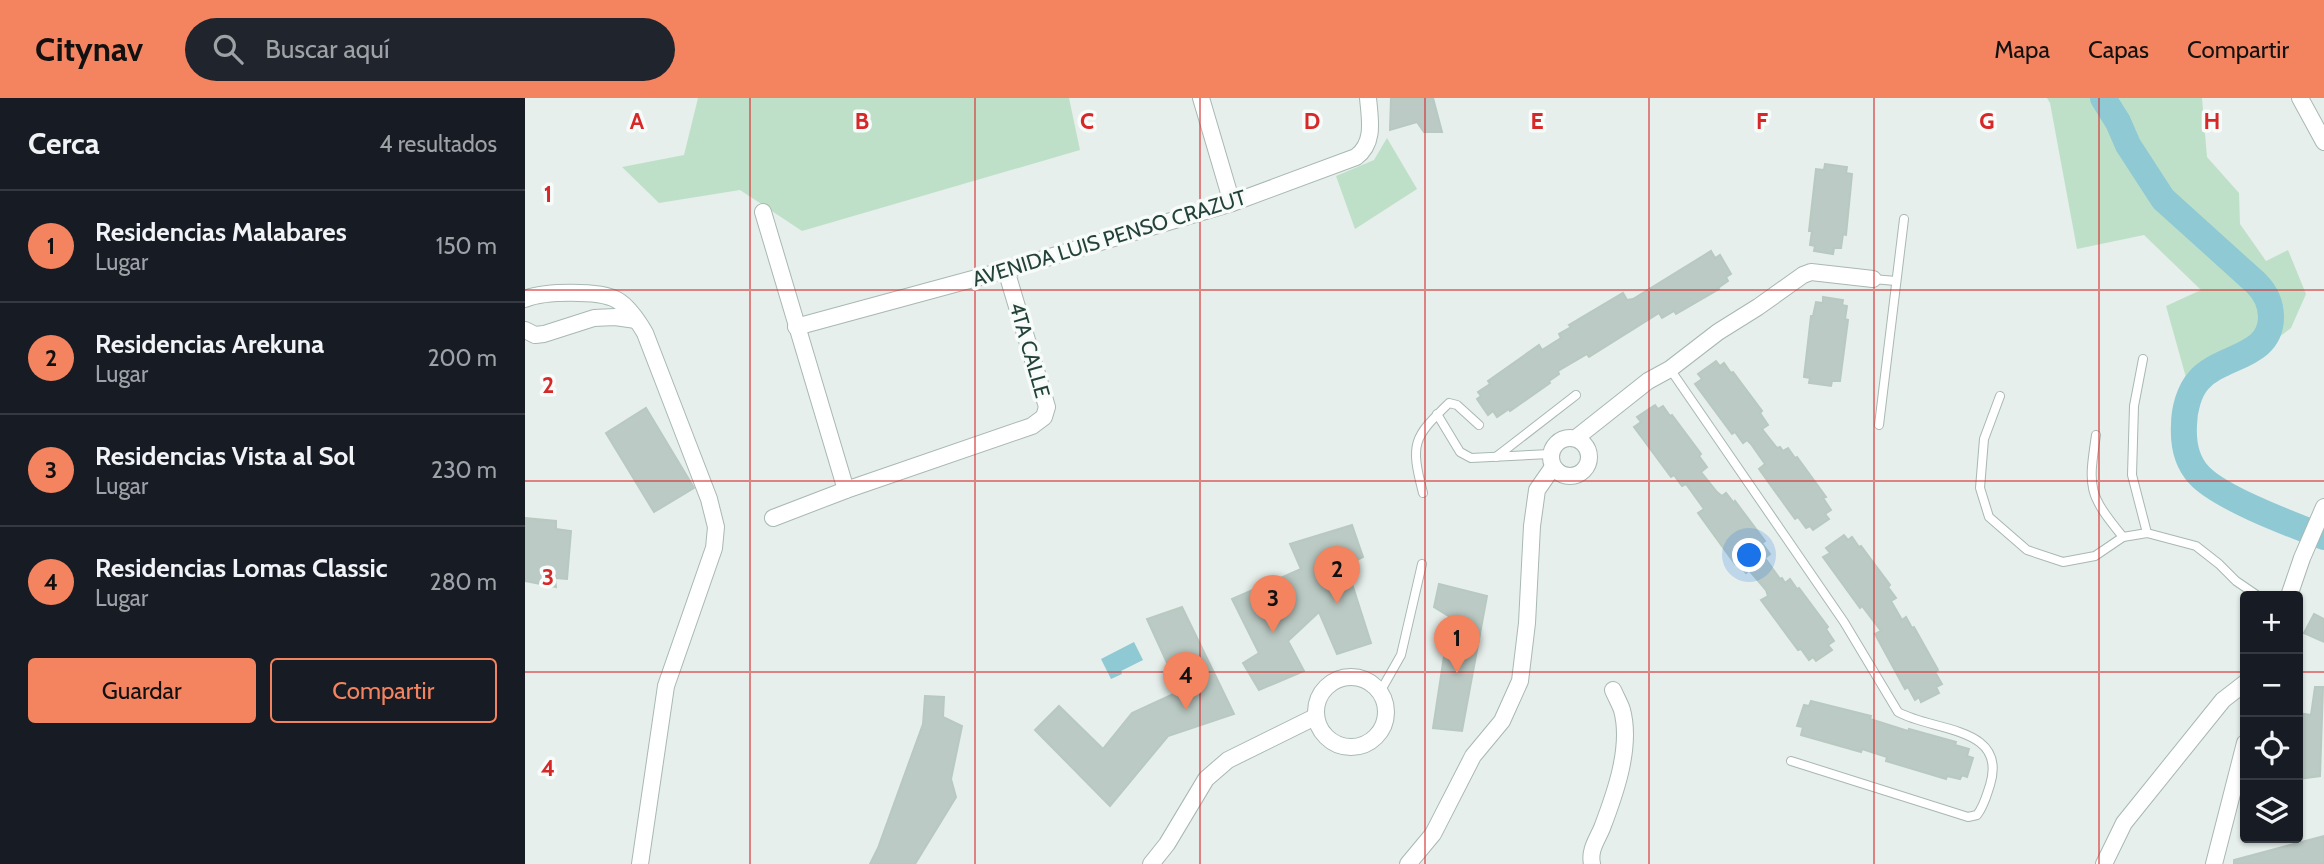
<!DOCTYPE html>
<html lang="es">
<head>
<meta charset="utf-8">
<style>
  body { margin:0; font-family:Cabin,sans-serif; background:#20242c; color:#f1f3f6 }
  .controls { position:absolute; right:21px; bottom:21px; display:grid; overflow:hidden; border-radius:7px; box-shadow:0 2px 5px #0004 }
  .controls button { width:63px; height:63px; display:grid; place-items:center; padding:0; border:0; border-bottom:2px solid #363941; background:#171b24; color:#f1f3f6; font:35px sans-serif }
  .you { position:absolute; left:1225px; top:458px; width:24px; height:24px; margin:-18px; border:5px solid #fff; border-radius:50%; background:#1a73e8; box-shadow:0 0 0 10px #1a73e833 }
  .badge { display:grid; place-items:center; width:46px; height:46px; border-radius:50%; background:#f4845f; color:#111; font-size:23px; font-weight:700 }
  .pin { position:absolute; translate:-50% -58px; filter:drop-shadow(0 2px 4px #0008) }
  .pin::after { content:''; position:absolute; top:37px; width:24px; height:21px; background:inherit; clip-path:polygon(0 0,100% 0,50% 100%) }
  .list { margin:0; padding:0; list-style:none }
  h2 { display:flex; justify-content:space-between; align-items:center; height:91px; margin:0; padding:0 28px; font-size:30px }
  h2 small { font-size:23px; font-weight:400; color:#9ea1a6 }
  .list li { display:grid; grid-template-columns:46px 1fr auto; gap:21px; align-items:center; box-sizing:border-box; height:112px; padding:0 28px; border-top:2px solid #363941 }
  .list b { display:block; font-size:26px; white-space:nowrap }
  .list p { margin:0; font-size:23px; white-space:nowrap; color:#9ea1a6 }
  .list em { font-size:23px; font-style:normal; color:#9ea1a6 }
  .actions { display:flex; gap:14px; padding:21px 28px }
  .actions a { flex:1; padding:16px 0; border:2px solid #f4845f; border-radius:7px; text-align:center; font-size:24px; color:#f4845f }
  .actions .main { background:#f4845f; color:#111 }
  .icon { flex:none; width:38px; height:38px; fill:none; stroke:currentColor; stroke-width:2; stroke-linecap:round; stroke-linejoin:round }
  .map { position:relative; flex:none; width:1799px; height:766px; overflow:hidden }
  header { display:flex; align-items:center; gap:42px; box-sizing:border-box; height:98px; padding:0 35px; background:#f4845f; color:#111 }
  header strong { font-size:33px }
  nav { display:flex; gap:38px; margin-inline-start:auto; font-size:24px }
  .search { width:490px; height:63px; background:#20242c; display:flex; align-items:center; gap:18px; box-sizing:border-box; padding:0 24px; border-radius:38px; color:#9ea1a6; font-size:26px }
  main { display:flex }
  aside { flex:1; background:#171b24 }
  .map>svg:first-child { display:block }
  .green { fill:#bfe0c8 }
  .water { fill:#8ec9d4 }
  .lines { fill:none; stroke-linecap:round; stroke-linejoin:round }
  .river { stroke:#8ec9d4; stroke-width:26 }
  .building { fill:#bbcac4; stroke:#b8c9c2; stroke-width:2 }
  .lane-casing { stroke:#a8b8b2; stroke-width:10 }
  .street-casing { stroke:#a8b8b2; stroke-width:18 }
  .lane { stroke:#fff; stroke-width:8 }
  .street { stroke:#fff; stroke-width:16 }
  .grid { fill:none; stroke:#d62828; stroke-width:2; stroke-opacity:0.55 }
  .labels { text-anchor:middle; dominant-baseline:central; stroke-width:7; stroke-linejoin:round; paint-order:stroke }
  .street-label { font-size:21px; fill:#24423a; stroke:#f7fbf9 }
  .grid-label { font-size:23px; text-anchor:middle; font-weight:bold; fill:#d62828; stroke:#f7fbf9; stroke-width:7; stroke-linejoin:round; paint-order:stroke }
</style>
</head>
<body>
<header>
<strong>Citynav</strong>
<div class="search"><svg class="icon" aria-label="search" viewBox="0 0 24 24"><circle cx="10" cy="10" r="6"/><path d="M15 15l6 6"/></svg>Buscar aquí</div>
<nav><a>Mapa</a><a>Capas</a><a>Compartir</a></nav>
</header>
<main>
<aside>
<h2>Cerca<small>4 resultados</small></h2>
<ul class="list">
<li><span class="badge">1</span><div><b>Residencias Malabares</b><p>Lugar</p></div><em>150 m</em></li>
<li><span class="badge">2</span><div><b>Residencias Arekuna</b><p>Lugar</p></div><em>200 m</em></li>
<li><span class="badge">3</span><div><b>Residencias Vista al Sol</b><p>Lugar</p></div><em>230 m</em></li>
<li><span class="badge">4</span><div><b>Residencias Lomas Classic</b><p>Lugar</p></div><em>280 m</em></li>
</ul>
<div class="actions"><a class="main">Guardar</a><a>Compartir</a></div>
</aside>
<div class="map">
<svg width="1799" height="766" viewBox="0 0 1799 766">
  <rect width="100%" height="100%" fill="#e6efeb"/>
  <g class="green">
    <path d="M173,0h371l11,52 -278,81 -62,-41 -81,13 -37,-36 62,-12z"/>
    <path d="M1522,0h155l5,59 32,36 1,31 26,37 22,-11 18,44 -15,34 -63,48 -41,5 -21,-75 35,-16 -57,-55 -67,14 -27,-146z"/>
    <path d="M862,40l30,51 -62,40 -19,-53 38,-16z"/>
  </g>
  <path class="water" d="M609,544l9,18 -22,11 1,3 -11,5 -10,-20z"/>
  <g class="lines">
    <path class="river" d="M1578,0l15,24 10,23 35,54 93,84c10,10 15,20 15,34 0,41 -50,38 -72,63 -10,11 -15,30 -15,45 -1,18 3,37 15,50 21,23 94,50 125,62"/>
  </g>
  <g class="building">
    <path d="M866,0h42l9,34h-18l-7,-10 -27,8z"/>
    <path d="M1300,66l22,3 -1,6 6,1 -6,61 -3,-1 -2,14h-7l-1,6 -19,-3 1,-5 -5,-1 2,-14h-3l7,-62 8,1z"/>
    <path d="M1186,153l4,7 5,-3 11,19 -5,3 2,4 -10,7 1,1 -43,25 -2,-3 -12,7 -3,-5 -70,44 -2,-3 -29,17 1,3 -10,7 1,2 -40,28 -1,-2 -12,8 -4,-6 -5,4 -11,-16 4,-3 -3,-4 12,-8 -2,-3 51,-36 3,5 19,-12 -2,-4 12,-7 -2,-2 54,-32 4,7 6,-1z"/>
    <path d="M1298,199l20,3 -1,5 5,1 -2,13 3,1 -8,61h-8l-1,5 -22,-3 1,-5 -6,-1 7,-61h2l3,-14 7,1z"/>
    <path d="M1191,263l4,5 4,-3 7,10 2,-1 29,39 -2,2 8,12 -6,4 15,19 3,-1 3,4 5,-3 7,10 2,-1 29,40 -3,1 8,12 -6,4 4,5 -16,11 -3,-4 -4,2 -8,-11 -3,2 -36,-50 6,-5 -14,-20 -4,-4 -4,3 -8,-11 -3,2 -37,-50 7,-5 -4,-5z"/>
    <path d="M1130,307l3,4 5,-3 7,10 2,-1 29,39 -2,2 8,11 -6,5 16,20 5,4 4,-3 8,10 1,-2 30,40 -3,2 8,11 -5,4 15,21 2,-1 3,5 5,-4 7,10 2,-1 29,39 -2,2 8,12 -6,4 4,5 -16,11 -3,-4 -4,3 -8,-11 -3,1 -37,-50 7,-4 -2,-6 -17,-20 -3,3 -9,-11 -2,2 -37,-51 6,-4 -18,-25 -4,2 -8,-11 -3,2 -37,-50 7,-5 -4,-5z"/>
    <path d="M121,310l48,80 -40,24 -48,-79z"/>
    <path d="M0,420l31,3v8l15,2 -4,48 -12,-1 1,9 -31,-6z"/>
    <path d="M827,427l11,32 -17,8 25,78 -34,11 -18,-42 -31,29 16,30 -45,19 -16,-27 16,-10 -27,-54 69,-30 -11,-25z"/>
    <path d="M1319,437l4,5 4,-3 7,10 2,-1 29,39 -2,2 8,11 -5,3 11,19 4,-3 6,11 2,-1 24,43 -3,2 7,12 -6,3 3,6 -18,9 -2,-5 -4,3 -7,-13 -3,2 -30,-55 6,-3 -19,-25 -2,2 -37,-51 7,-4 -4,-5z"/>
    <path d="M914,486l48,12 -25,135 -29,-3 17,-111 -16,-10z"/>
    <path d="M657,509l52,107 -66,22 -58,70 -75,-76 24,-24 44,43 29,-36 48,-22 -33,-72z"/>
    <path d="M1789,516l10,5v23l-20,-9z"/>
    <path d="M1790,589h8l-3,89 -22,3v-66l13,2z"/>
    <path d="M400,598l19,1 -1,20 19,9 -11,53 5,18 -41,67h-45l8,-16 45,-124z"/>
    <path d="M1286,603l60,15 -1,3 38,12 1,-2 47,13 -1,3 14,4 -2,7 6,2 -6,19 -5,-2 -2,4 -13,-3 -1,3 -60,-18 1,-4 -25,-8 -1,3 -60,-17 2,-8 -6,-1 7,-21 5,1z"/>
    <path d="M1799,738v28h-90v-4z"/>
  </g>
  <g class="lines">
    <defs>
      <g id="lane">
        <path d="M1348,181l23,2"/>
        <path d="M1618,261l-9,47 -2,69 15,58"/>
        <path d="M1145,271l174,253 54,90c36,20 110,14 92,73 -4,12 -6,21 -13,30l-9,2 -177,-56"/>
        <path d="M1475,298l-16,43 -4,49 9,29 38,33 36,12 32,-6 28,-19 24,-4 49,13 23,18 17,17 22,15"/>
        <path d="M912,316l23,38 11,6 79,-4"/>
        <path d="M1354,327l25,-206"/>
        <path d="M1571,337c-8,54 -8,59 27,102"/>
        <path d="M971,359l80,-62"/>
        <path d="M898,395c-13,-50 -10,-55 26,-90l8,2 22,20"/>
        <path d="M855,594l21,-37 21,-91"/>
      </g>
      <g id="street">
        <path d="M676,0l31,105"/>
        <path d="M1775,0l24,44"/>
        <path d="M238,114l83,278"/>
        <path d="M0,201c18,-8 75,-9 92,1 12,7 21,21 28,33l64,166 7,28 -2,21 -48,138 -26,178"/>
        <path d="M271,229l210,-57 226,-67 124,-46c19,-14 14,-37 12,-59"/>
        <path d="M0,232l10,5 9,-1 50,-16 21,-1 21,3"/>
        <circle cx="1045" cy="359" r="19"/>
        <path d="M1051,340l72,-57 22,-12 48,-37 40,-25 45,-32 8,-3 62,7"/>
        <path d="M248,420l73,-28 186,-64 12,-9 3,-10 -41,-137"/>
        <path d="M1764,498l13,-38 22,-51"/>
        <circle cx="826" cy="614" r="35"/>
        <path d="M626,766l16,-20 39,-65 22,-19 87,-43"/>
        <path d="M883,766l25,-30 40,-78 29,-35 18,-40 7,-58 5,-97 5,-36 16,-23"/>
        <path d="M1067,766c-3,-14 5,-24 10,-36 13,-34 30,-81 20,-118 -2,-6 -6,-13 -9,-20"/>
        <path d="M1579,766l20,-41 99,-123 22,-17"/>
        <path d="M1689,766l31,-121"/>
      </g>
    </defs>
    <use href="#lane" class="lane-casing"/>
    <use href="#street" class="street-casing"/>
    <use href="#lane" class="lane"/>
    <use href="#street" class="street"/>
  </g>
  <path class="grid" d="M225,0v766M450,0v766M675,0v766M900,0v766M1124,0v766M1349,0v766M1574,0v766M0,192h1799M0,383h1799M0,574h1720M1773,574h26"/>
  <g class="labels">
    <g class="street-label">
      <text transform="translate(584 140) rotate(-17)">AVENIDA LUIS PENSO CRAZUT</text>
      <text transform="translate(505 252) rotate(74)">4TA CALLE</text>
    </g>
  </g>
  <g class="grid-label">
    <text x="112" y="31">A</text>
    <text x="337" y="31">B</text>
    <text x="562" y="31">C</text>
    <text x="787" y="31">D</text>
    <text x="1012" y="31">E</text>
    <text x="1237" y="31">F</text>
    <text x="1462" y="31">G</text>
    <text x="1687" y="31">H</text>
    <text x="23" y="104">1</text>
    <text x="23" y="295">2</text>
    <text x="23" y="487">3</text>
    <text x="23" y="678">4</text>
  </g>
</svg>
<div class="controls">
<button>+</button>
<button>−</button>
<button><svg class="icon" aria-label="locate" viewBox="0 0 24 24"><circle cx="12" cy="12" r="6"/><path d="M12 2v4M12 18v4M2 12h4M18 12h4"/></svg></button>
<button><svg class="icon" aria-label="layers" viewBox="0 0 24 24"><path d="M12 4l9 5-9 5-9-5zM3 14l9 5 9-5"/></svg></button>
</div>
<div class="you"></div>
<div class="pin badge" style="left:932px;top:575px">1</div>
<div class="pin badge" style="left:812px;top:506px">2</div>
<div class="pin badge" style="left:748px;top:535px">3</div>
<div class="pin badge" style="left:661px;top:612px">4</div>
</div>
</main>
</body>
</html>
